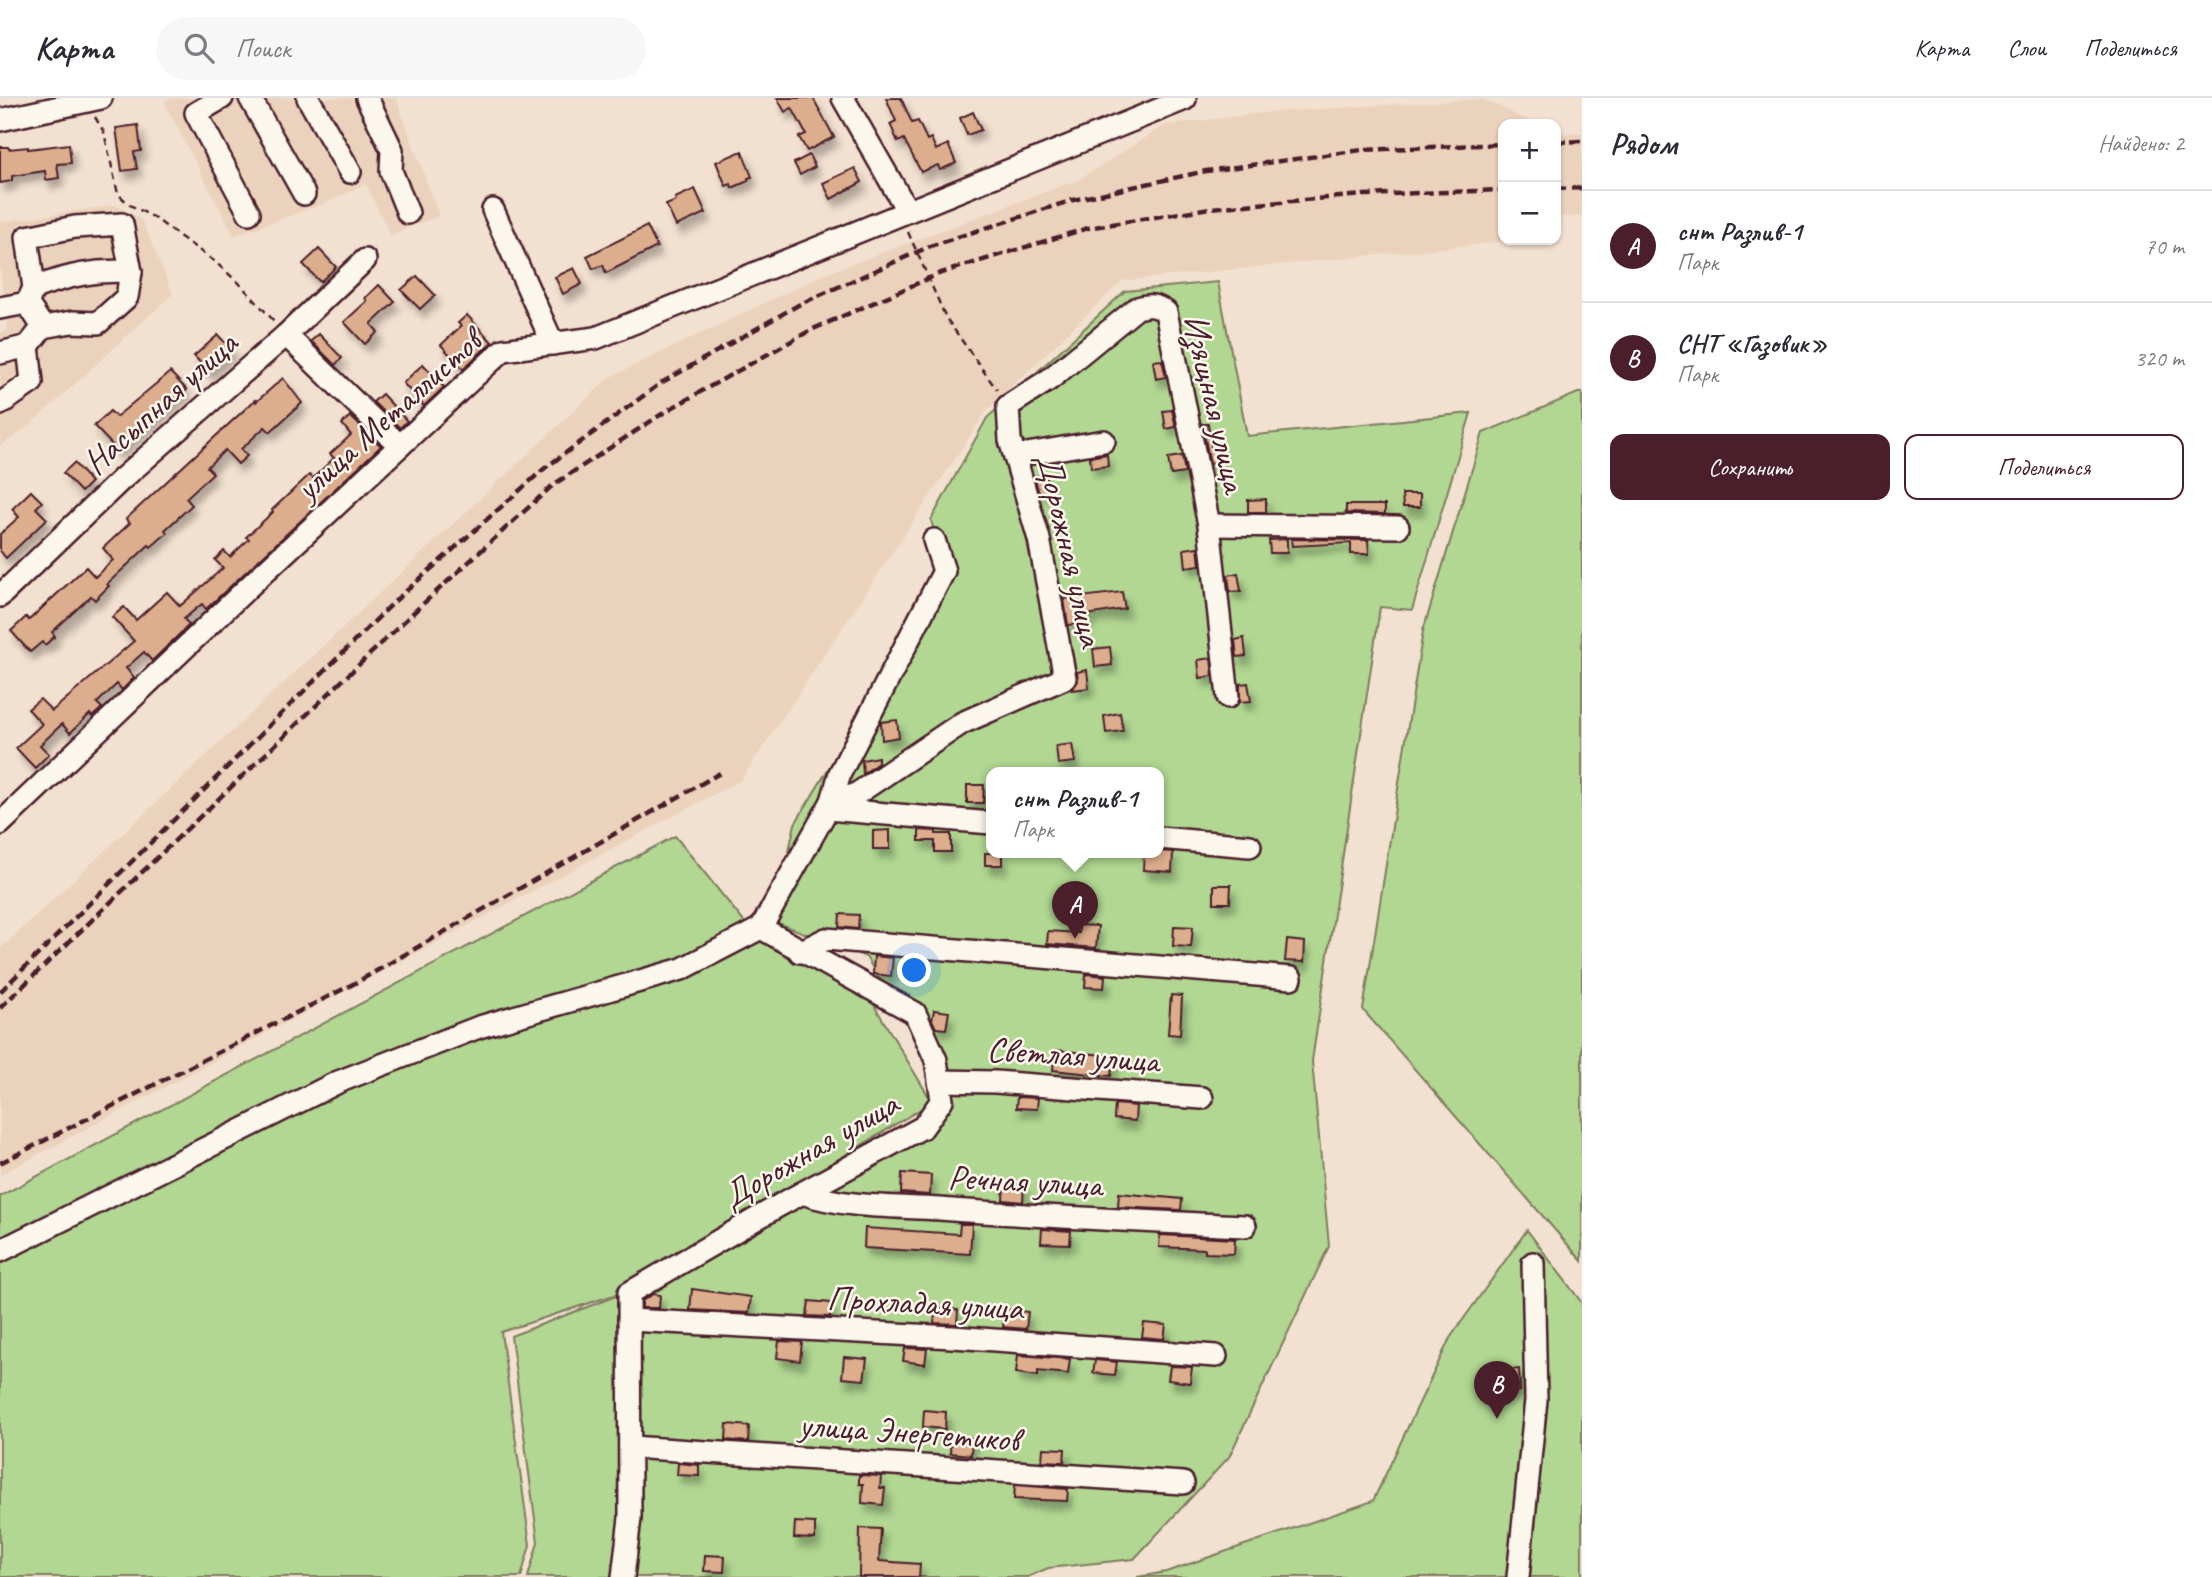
<!DOCTYPE html>
<html lang="ru">
<head>
<meta charset="utf-8">
<style>
  body { margin:0; font-family:Caveat,sans-serif; background:#f7f7f7; color:#2b2b33 }
  .controls { position:absolute; right:21px; top:21px; display:grid; overflow:hidden; border-radius:14px; box-shadow:0 2px 5px #0004 }
  .controls button { width:63px; height:63px; display:grid; place-items:center; padding:0; border:0; border-bottom:2px solid #e1e1e2; background:#fff; color:#2b2b33; font:35px sans-serif }
  .you { position:absolute; left:915px; top:873px; width:24px; height:24px; margin:-18px; border:5px solid #fff; border-radius:50%; background:#1a73e8; box-shadow:0 0 0 10px #1a73e833 }
  .badge { display:grid; place-items:center; width:46px; height:46px; border-radius:50%; background:#4a1f2b; color:#fff; font-size:23px; font-weight:700 }
  .pin { position:absolute; translate:-50% -58px; filter:drop-shadow(0 2px 4px #0008) }
  .pin::after { content:''; position:absolute; top:37px; width:24px; height:21px; background:inherit; clip-path:polygon(0 0,100% 0,50% 100%) }
  .popup { position:absolute; left:986px; top:669px; width:178px; height:91px; box-sizing:border-box; display:grid; place-content:center; border-radius:14px; background:#fff; filter:drop-shadow(0 2px 5px #0005); font-size:23px; white-space:nowrap; color:#7c7c81 }
  .popup b { font-size:26px; color:#2b2b33 }
  .popup::after { content:''; position:absolute; left:50%; top:100%; margin-left:-14px; border:14px solid transparent; border-top-color:#fff }
  .list { margin:0; padding:0; list-style:none }
  h2 { display:flex; justify-content:space-between; align-items:center; height:91px; margin:0; padding:0 28px; font-size:30px }
  h2 small { font-size:23px; font-weight:400; color:#7c7c81 }
  .list li { display:grid; grid-template-columns:46px 1fr auto; gap:21px; align-items:center; box-sizing:border-box; height:112px; padding:0 28px; border-top:2px solid #e1e1e2 }
  .list b { display:block; font-size:26px; white-space:nowrap }
  .list p { margin:0; font-size:23px; white-space:nowrap; color:#7c7c81 }
  .list em { font-size:23px; font-style:normal; color:#7c7c81 }
  .actions { display:flex; gap:14px; padding:21px 28px }
  .actions a { flex:1; padding:16px 0; border:2px solid #4a1f2b; border-radius:14px; text-align:center; font-size:24px; color:#4a1f2b }
  .actions .main { background:#4a1f2b; color:#fff }
  .icon { flex:none; width:38px; height:38px; fill:none; stroke:currentColor; stroke-width:2; stroke-linecap:round; stroke-linejoin:round }
  .map { position:relative; flex:none; width:1582px; height:1479px; overflow:hidden }
  header { display:flex; align-items:center; gap:42px; box-sizing:border-box; height:98px; padding:0 35px; background:#fff; border-bottom:2px solid #e1e1e2 }
  header strong { font-size:33px }
  nav { display:flex; gap:38px; margin-inline-start:auto; font-size:24px }
  .search { width:490px; height:63px; background:#f7f7f7; display:flex; align-items:center; gap:18px; box-sizing:border-box; padding:0 24px; border-radius:38px; color:#7c7c81; font-size:26px }
  main { display:flex }
  aside { flex:1; background:#fff }
  .map>svg:first-child { display:block }
  .built { fill:#ebd2bc }
  .green { fill:#b1d792; stroke:#7e7b5e; stroke-width:2; fill-rule:evenodd }
  .building { fill:#dcae8d; stroke:#4a1f2b; stroke-width:2; filter:url(#shadow) }
  .lines { fill:none; stroke-linecap:round; stroke-linejoin:round }
  .minor-casing { stroke:#4a1f2b; stroke-width:26 }
  .path { stroke:#4a1f2b; stroke-width:2.5; stroke-dasharray:7 5; stroke-linecap:butt }
  .minor { stroke:#fbf7ec; stroke-width:21 }
  .rail { stroke:#4a1f2b; stroke-width:4.5; stroke-dasharray:10 5; stroke-linecap:butt }
  .labels { text-anchor:middle; dominant-baseline:central; stroke-width:5; stroke-linejoin:round; paint-order:stroke }
  .street-label { font-size:35px; fill:#4a1f2b; stroke:#fbf7ec }
</style>
</head>
<body>
<header>
<strong>Карта</strong>
<div class="search"><svg class="icon" aria-label="search" viewBox="0 0 24 24"><circle cx="10" cy="10" r="6"/><path d="M15 15l6 6"/></svg>Поиск</div>
<nav><a>Карта</a><a>Слои</a><a>Поделиться</a></nav>
</header>
<main>
<div class="map">
<svg width="1582" height="1479" viewBox="0 0 1582 1479">
  <defs>
    <filter id="shadow"><feDropShadow dx="4.5" dy="8" stdDeviation="3.5" flood-color="#0004"/></filter>
  </defs>
  <rect width="100%" height="100%" fill="#f2e1d0"/>
  <filter id="ink" filterUnits="userSpaceOnUse"><feTurbulence type="fractalNoise" baseFrequency=".0143" numOctaves="2"/><feDisplacementMap in="SourceGraphic" scale="14" xChannelSelector="R" yChannelSelector="G"/><feConvolveMatrix kernelMatrix="1 2 1 2 8 2 1 2 1" color-interpolation-filters="sRGB"/></filter>
  <g filter="url(#ink)">
    <g class="built">
      <path d="M170,0h226l43,118 -49,19 -24,-51 -41,19 -91,33 -70,-134z"/>
      <path d="M1483,1l52,25h-32v116h17l-398,41 -134,128 -247,371 -741,395v-226l610,-572 215,-103 255,-95 85,-54 107,-13z"/>
      <path d="M1582,35v83l-26,1v-83z"/>
      <path d="M116,107l26,15 31,74 -145,133 -28,19v-113l8,-2 -8,-64v-45z"/>
    </g>
    <g class="green">
      <path d="M1218,184l29,154 224,-23 -59,197 -32,-3 -68,454 17,185 -100,211 -95,102 -86,9 -20,9h-500l10,-35 -27,-206 113,-43 331,-192 -89,-144 -93,-36 22,-97 152,-251 -16,-53 56,-102 138,-127zM991,675h168v80h-168z"/>
      <path d="M1578,295h4v868l-219,-251 60,-379 60,-198z"/>
      <path d="M675,738l73,91 123,73 61,102 -312,191 -119,39 29,213 -9,32h-521v-381z"/>
      <path d="M1527,1132l55,73v274h-445l29,-5 207,-71 77,-163z"/>
    </g>
    <g class="building">
      <path d="M777,0h36l21,39 -27,14 -8,-14 7,-3 -14,-26 -7,4z"/>
      <path d="M886,0h15l11,25 6,-2 9,19 4,-2 5,12 12,-6 8,19 -16,7 -2,-5 -17,7 -17,-33 -6,3 -8,-18 6,-3z"/>
      <path d="M973,14l8,18 -14,5 -7,-17z"/>
      <path d="M138,27l3,26 -7,1 3,17 -15,2 -6,-43z"/>
      <path d="M69,46l2,19 -14,1 2,14 -13,2 -1,-9 -33,5v5l-12,2v-36h8l1,2 19,-2v2z"/>
      <path d="M742,53l10,26 -4,1v3l-16,7 -1,-4 -5,2 -10,-24z"/>
      <path d="M809,57l6,12 -15,8 -6,-12z"/>
      <path d="M855,70l7,14 -31,17 -8,-16z"/>
      <path d="M695,91l11,24 -30,13 -10,-21 10,-4 -1,-3z"/>
      <path d="M647,128l10,21 -51,26 -3,-8 -10,4 -6,-13z"/>
      <path d="M319,151l17,18 -16,15 -17,-18z"/>
      <path d="M574,170l8,16 -19,10 -8,-17z"/>
      <path d="M417,178l18,19 -15,14 -19,-19z"/>
      <path d="M379,187l16,17 -24,22 7,8 -13,12 -21,-22 23,-21 -2,-3z"/>
      <path d="M467,217l25,27 -29,27 -22,-24 20,-19 -3,-3z"/>
      <path d="M319,236l23,24 -7,7 -24,-24z"/>
      <path d="M218,237l14,15 -23,22 -15,-16z"/>
      <path d="M1162,262l4,17 -10,2 -3,-18z"/>
      <path d="M423,266l21,23 -20,19 -21,-23z"/>
      <path d="M170,274l17,18 -69,61 -24,-25 16,-15 6,6z"/>
      <path d="M283,280l19,25 -32,29 -5,-5 -24,22 6,7 -9,8 -13,-14 -18,17 6,6 -27,25 6,7 -27,25 2,3 -16,14 -2,-2 -42,39 2,2 -14,14 -4,-4 -39,36 3,4 -10,9 -3,-3 -12,10 -19,-21 15,-14 3,3 57,-53 9,10 18,-17 -10,-12 27,-25 -4,-4 129,-119 1,2z"/>
      <path d="M382,296l25,27 -7,7 -27,-26z"/>
      <path d="M1172,312l4,17 -10,2 -3,-18z"/>
      <path d="M350,318l31,30 -175,163 -4,-5 -18,15 5,6 -37,36 -8,-9 -18,16 8,10 -12,12 -5,-6 -20,19 5,5 -10,9 -2,-3 -20,19 -8,-9 -22,21 9,9 -14,14 -19,-20 26,-24 -14,-15 12,-10 12,12 82,-70 -22,-24 12,-10 12,13 31,-28 13,14 43,-38 -8,-8 9,-9 6,6 19,-18 -3,-2 27,-25 -1,-2 37,-35 4,3 21,-20 -4,-4 21,-19 -9,-11z"/>
      <path d="M1202,326h6l3,22h6l3,17 -10,1z"/>
      <path d="M1107,356l1,12 -17,2 -1,-11z"/>
      <path d="M1182,358l3,17 -14,2 -3,-17z"/>
      <path d="M74,365l17,19 -10,10 -18,-19z"/>
      <path d="M1046,377l2,17 -9,1 -5,-17z"/>
      <path d="M31,393l11,11 -6,6 11,11 -41,39 -6,-7v-17l19,-17 -7,-8z"/>
      <path d="M1402,396h18v13h-17z"/>
      <path d="M1266,401v13h-18v-12z"/>
      <path d="M1346,407h39v9l-39,-1z"/>
      <path d="M1287,441v14h-17l-1,-13z"/>
      <path d="M1291,441l77,1 1,14h-18v-11l-59,3z"/>
      <path d="M1198,449l2,18 -14,2 -2,-18z"/>
      <path d="M1238,475l3,18 -11,1 -2,-17z"/>
      <path d="M1122,494l3,17 -39,6 1,8 -19,2 -4,-26z"/>
      <path d="M1244,540l2,18 -9,1 -2,-17z"/>
      <path d="M1110,549l2,18 -17,2 -2,-18z"/>
      <path d="M1211,560l2,18 -13,2 -2,-18z"/>
      <path d="M1087,572l2,18 -17,2 6,-9 -1,-9z"/>
      <path d="M1248,585l3,18 -11,1v-18z"/>
      <path d="M1120,615l3,18 -17,2 -2,-17z"/>
      <path d="M897,622l2,17 -17,3 -1,-18z"/>
      <path d="M1072,646l3,18 -17,2 -2,-18z"/>
      <path d="M878,659v6l-15,11 -1,-14z"/>
      <path d="M967,687h17l-1,18h-16z"/>
      <path d="M890,732v19h-17v-18z"/>
      <path d="M919,732l17,1v3h15v18h-16v-11h-16z"/>
      <path d="M1159,753l14,1 -1,20 -29,-2 1,-17h15z"/>
      <rect x="985" y="755" width="17" height="12"/>
      <path d="M1214,787h17l-1,18h-16z"/>
      <path d="M840,816l19,1 -1,14 -19,-2z"/>
      <path d="M1079,827l19,1 -2,22 -49,-4 1,-13 31,2z"/>
      <path d="M1174,828l19,1 -2,20 -18,-1z"/>
      <path d="M1287,842l18,2 -1,20 -19,-1z"/>
      <path d="M874,858l19,2 -2,18 -18,-2z"/>
      <path d="M1086,876l19,2 -1,12 -19,-1z"/>
      <path d="M1171,897l11,1 -2,39 -12,-1z"/>
      <path d="M934,912l15,2 -3,17 -10,-1 -4,-8z"/>
      <path d="M1055,952l58,6 -2,20 -58,-6z"/>
      <path d="M1017,999l21,1 -1,11 -21,-1z"/>
      <path d="M1115,1006l21,2 -1,15 -21,-2z"/>
      <path d="M902,1075l29,2 -1,20 -29,-2z"/>
      <path d="M1004,1085l20,1 -1,18 -20,-2z"/>
      <path d="M1119,1095l63,6 -1,11 -63,-3z"/>
      <path d="M960,1126h12l-2,30 -106,-6 1,-20 94,6z"/>
      <path d="M1042,1131l29,2 -1,13 -29,-1z"/>
      <path d="M1160,1137l75,4 -1,15 -29,-1v-4l-46,-2z"/>
      <path d="M692,1191l59,8 -2,16 -59,-3z"/>
      <path d="M653,1196l7,1 -1,13h-17v-7z"/>
      <path d="M809,1203l22,2 -1,14 -23,-1z"/>
      <path d="M936,1209l22,3 -1,14 -23,-1z"/>
      <path d="M1005,1211l23,3 -2,17 -23,-2z"/>
      <path d="M1144,1225l22,2 -2,14 -22,-2z"/>
      <path d="M779,1243l23,1 -2,19 -23,-3z"/>
      <path d="M905,1250l22,1 -2,15 -22,-3z"/>
      <path d="M1018,1257l52,4 -2,15 -30,-3v5l-22,-3z"/>
      <path d="M844,1259l23,2 -3,21 -22,-2z"/>
      <path d="M1095,1262l22,2 -2,13 -22,-2z"/>
      <path d="M1170,1268l22,1 -2,16 -22,-3z"/>
      <path d="M1519,1271l1,22 -23,1v-21z"/>
      <path d="M924,1312l22,2 -1,17 -22,-2z"/>
      <path d="M727,1326l22,2 -1,16 -22,-2z"/>
      <path d="M951,1339l21,1 -1,17 -21,-2z"/>
      <path d="M1043,1350l22,1 -1,13 -22,-1z"/>
      <path d="M678,1365l21,2v11l-22,-1z"/>
      <path d="M859,1377l22,1 -1,12h5l-2,17 -21,-2 1,-19h-4z"/>
      <path d="M1015,1387l53,4 -1,12 -53,-2z"/>
      <path d="M795,1424l20,1v16l-21,-1z"/>
      <path d="M860,1430l21,1 -2,32 41,3 -1,13h-60z"/>
      <path d="M705,1457l20,1 -1,16 -20,-1z"/>
    </g>
    <g class="lines">
      <defs>
        <g id="minor">
          <path d="M222,0l-26,15 53,100"/>
          <path d="M250,0l54,96"/>
          <path d="M308,0l42,74"/>
          <path d="M367,0l25,52 -1,21 17,42"/>
          <path d="M843,0l64,112"/>
          <path d="M0,22l101,-22"/>
          <path d="M493,112l60,134"/>
          <path d="M34,190c33,-12 62,-19 97,-16"/>
          <path d="M0,210l27,-5"/>
          <path d="M286,237l114,111"/>
          <path d="M0,255l28,-7 15,-19 29,-5 26,1 29,-26 4,-25 -9,-48 -47,3 -48,10 7,51 -7,15 16,24"/>
          <path d="M0,306l32,-22 -4,-36"/>
          <path d="M1015,358l89,-15"/>
          <path d="M1209,427l189,2"/>
          <path d="M0,498l122,-117 164,-144 79,-75"/>
          <path d="M832,703l8,-28 104,-202 -10,-31"/>
          <path d="M828,711l163,14"/>
          <path d="M0,726l260,-248 243,-226 93,-12 589,-239"/>
          <path d="M1159,740l91,8"/>
          <path d="M800,854l26,-13 465,39"/>
          <path d="M939,983l56,1 207,16"/>
          <path d="M802,1095c43,15 93,13 138,16 102,8 203,12 305,17"/>
          <path d="M0,1153l338,-169 141,-55 203,-58 79,-41"/>
          <path d="M629,1222l324,17 263,19"/>
          <path d="M630,1349l553,36"/>
          <path d="M623,1479l7,-59 -1,-225 151,-88 143,-78 19,-27 -6,-40 -21,-47 -154,-85 71,-127 23,-6 107,-72 103,-45 -26,-139 -29,-99 -2,-34 42,-27 87,-71c12,-4 19,-3 29,4l43,213 19,172"/>
          <path d="M1518,1479l18,-177 -3,-137"/>
        </g>
      </defs>
      <use href="#minor" class="minor-casing"/>
      <g class="path">
        <path d="M95,19l9,15 14,62 12,11 23,12 61,44 25,22 35,38"/>
        <path d="M908,134l38,86 51,72"/>
      </g>
      <use href="#minor" class="minor"/>
      <g class="rail">
        <path d="M1556,44l26,-1"/>
        <path d="M1556,91l26,-1"/>
        <path d="M0,894l396,-392 149,-132 116,-85 139,-79 133,-59 140,-45 133,-29 156,-21 141,-6"/>
        <path d="M0,910l413,-395 140,-128 115,-75 143,-80 130,-57 147,-45 122,-20 153,-13 140,-5"/>
        <path d="M0,1065l359,-182 361,-208"/>
      </g>
    </g>
  </g>
  <g class="labels">
    <g class="street-label">
      <text transform="translate(160 305) rotate(-42)">Насыпная улица</text>
      <text transform="translate(1215 305) rotate(77)">Изящная улица</text>
      <text transform="translate(388 317) rotate(-42)">улица Металлистов</text>
      <text transform="translate(1070 452) rotate(77)">Дорожная улица</text>
      <text transform="translate(1073 957) rotate(4)">Светлая улица</text>
      <text transform="translate(810 1052) rotate(-30)">Дорожная улица</text>
      <text transform="translate(1025 1083) rotate(3)">Речная улица</text>
      <text transform="translate(925 1205) rotate(3)">Прохладая улица</text>
      <text transform="translate(909 1334) rotate(4)">улица Энергетиков</text>
    </g>
  </g>
</svg>
<div class="controls">
<button>+</button>
<button>−</button>
</div>
<div class="you"></div>
<div class="pin badge" style="left:1075px;top:841px">A</div>
<div class="popup"><b>снт Разлив-1</b>Парк</div>
<div class="pin badge" style="left:1497px;top:1321px">B</div>
</div>
<aside>
<h2>Рядом<small>Найдено: 2</small></h2>
<ul class="list">
<li><span class="badge">A</span><div><b>снт Разлив-1</b><p>Парк</p></div><em>70 m</em></li>
<li><span class="badge">B</span><div><b>СНТ «Газовик»</b><p>Парк</p></div><em>320 m</em></li>
</ul>
<div class="actions"><a class="main">Сохранить</a><a>Поделиться</a></div>
</aside>
</main>
</body>
</html>
